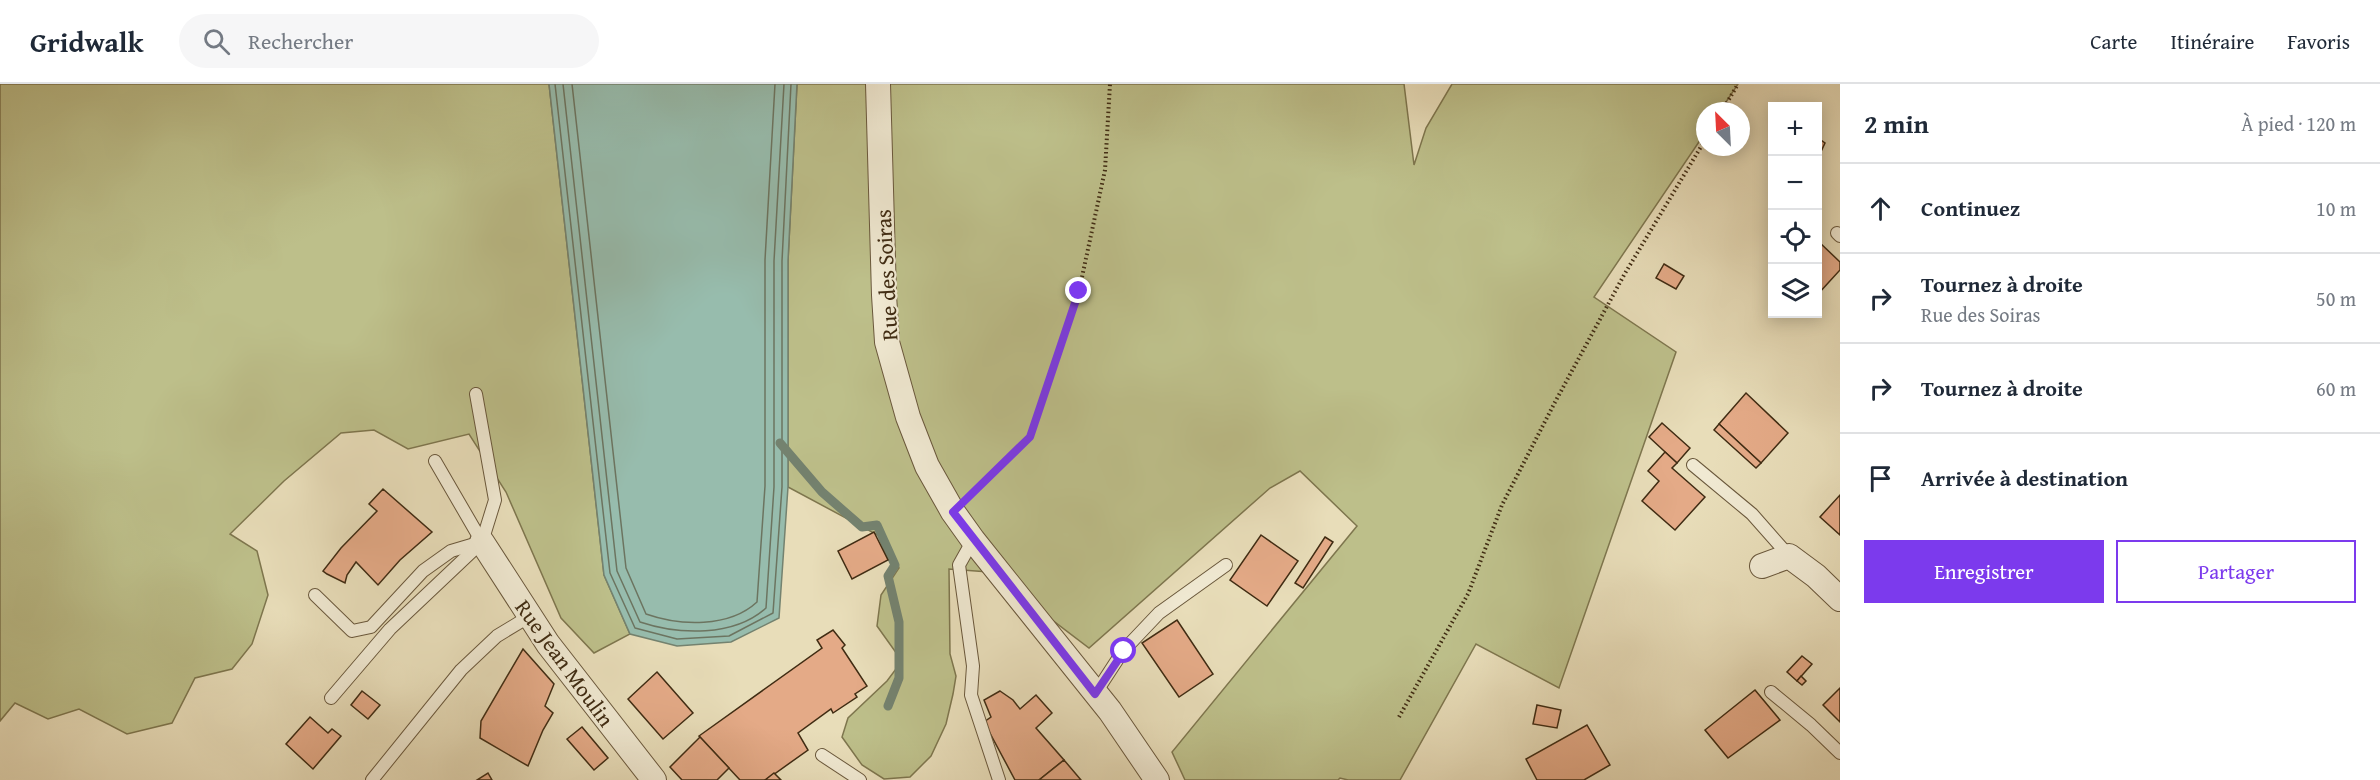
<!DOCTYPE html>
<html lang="fr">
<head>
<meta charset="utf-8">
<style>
  body { margin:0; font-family:"Gentium Book Plus",serif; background:#f6f6f7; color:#1f2937 }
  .controls { position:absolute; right:18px; top:18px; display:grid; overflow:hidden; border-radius:0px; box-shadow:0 3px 15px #0003 }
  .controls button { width:54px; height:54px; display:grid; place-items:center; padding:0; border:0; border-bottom:2px solid #e0e1e3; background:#fff; color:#1f2937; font:30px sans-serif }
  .compass { position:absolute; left:1696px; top:18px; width:54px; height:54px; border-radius:50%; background:#fff; box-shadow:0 3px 15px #0003; rotate:336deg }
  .stop { position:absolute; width:18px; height:18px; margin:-14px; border:4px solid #7c3aed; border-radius:50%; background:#fff }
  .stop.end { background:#7c3aed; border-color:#fff; box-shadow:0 2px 6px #0008 }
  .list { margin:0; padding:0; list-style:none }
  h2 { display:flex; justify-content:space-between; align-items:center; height:78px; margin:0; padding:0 24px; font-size:26px }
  h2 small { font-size:20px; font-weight:400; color:#747a83 }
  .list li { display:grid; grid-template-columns:39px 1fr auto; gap:18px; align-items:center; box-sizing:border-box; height:90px; padding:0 24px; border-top:2px solid #e0e1e3 }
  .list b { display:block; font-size:22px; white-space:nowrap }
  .list p { margin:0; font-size:20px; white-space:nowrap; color:#747a83 }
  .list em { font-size:20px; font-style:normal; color:#747a83 }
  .actions { display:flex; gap:12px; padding:18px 24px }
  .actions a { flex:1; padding:14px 0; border:2px solid #7c3aed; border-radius:0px; text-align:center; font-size:21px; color:#7c3aed }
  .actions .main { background:#7c3aed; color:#fff }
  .icon { flex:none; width:33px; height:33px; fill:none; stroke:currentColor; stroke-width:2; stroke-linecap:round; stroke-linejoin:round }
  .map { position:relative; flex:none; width:1840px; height:696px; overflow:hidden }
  header { display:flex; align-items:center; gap:36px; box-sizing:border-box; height:84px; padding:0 30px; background:#fff; border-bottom:2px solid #e0e1e3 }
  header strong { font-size:28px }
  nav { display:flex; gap:33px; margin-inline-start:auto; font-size:21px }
  .search { width:420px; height:54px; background:#f6f6f7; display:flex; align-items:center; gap:15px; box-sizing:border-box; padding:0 21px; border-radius:33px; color:#747a83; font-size:22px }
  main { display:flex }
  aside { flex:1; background:#fff }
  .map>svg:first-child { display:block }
  .green { fill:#bdbf8a; stroke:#7e764e; stroke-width:1.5 }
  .water { fill:#97bcad; stroke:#74826f; stroke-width:1.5 }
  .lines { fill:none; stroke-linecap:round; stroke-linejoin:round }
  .shore { stroke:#6c7460; stroke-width:1.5 }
  .stream { stroke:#74826f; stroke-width:9 }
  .building { fill:#e4aa87; stroke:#402c13; stroke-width:1.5 }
  .service-casing { stroke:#6a583c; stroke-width:14 }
  .minor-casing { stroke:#6a583c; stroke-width:26 }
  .path { stroke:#402c13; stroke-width:4; stroke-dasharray:1.5 3; stroke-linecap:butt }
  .service { stroke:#f0e9d2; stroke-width:12 }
  .minor { stroke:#f0e9d2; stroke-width:24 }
  .route { stroke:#7c3aed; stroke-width:8 }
  .labels { text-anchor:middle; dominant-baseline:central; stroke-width:4.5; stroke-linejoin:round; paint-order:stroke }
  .street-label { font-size:22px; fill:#402c13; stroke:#f0e9d2 }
</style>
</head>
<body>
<header>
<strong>Gridwalk</strong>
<div class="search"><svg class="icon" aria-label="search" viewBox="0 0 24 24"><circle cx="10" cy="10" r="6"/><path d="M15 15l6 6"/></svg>Rechercher</div>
<nav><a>Carte</a><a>Itinéraire</a><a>Favoris</a></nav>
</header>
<main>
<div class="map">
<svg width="1840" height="696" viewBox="0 0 1840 696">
  <rect width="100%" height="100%" fill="#e8ddb9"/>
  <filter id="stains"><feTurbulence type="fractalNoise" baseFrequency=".00333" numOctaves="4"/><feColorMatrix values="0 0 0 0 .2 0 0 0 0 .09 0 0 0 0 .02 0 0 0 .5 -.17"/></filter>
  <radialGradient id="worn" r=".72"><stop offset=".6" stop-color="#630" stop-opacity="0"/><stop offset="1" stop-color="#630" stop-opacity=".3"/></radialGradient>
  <g class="green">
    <path d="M0,0h549l55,491 26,59 -36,19 -33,-35 -55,-126 -37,-58 -61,15 -34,-19 -33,3 -57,48 -54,53 27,17 11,44 -16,49 -20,25 -37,9 -23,45 -45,11 -48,-25 -31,10 -33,-16 -15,18z"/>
    <path d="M797,0h607l10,81 12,-37 26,-44h286l-18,27h-15v22l-111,164 82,55 -117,336 -83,-44 -76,136h-52l-8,-2 -2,2h-153l-13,-28 185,-226 -57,-55 -30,17 -181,160 -100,-76 -40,-3 1,85 6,22 -3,18 -7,30 -15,32 -21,21 -26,2 -22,-14 -20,-28 6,-19 39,-37 15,-20 -25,-35 4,-31 18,-27 -12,-28 -99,-53v-226z"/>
  </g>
  <path class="water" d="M549,0h248l-9,177v226l-9,131 -48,24 -54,4 -47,-12 -26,-59z"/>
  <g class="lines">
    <g class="shore">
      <path d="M555,0l55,489 25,55 42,11 52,-3 44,-23 9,-126v-226l9,-177"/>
      <path d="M563,0l54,487 23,51c39,13 94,15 126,-14l8,-121v-226l10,-177"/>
      <path d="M572,0l54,484 20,46c34,12 83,14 111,-12l8,-116v-226l10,-176"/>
    </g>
    <path class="stream" d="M780,359l42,49 40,35 15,-2 18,40 -7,11 11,46v56l-11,28"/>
  </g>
  <g class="building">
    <path d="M1818,54l7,5 -6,13 -1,-1z"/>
    <path d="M1818,157l22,21v8l-22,24z"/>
    <path d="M1664,180l20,12 -8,13 -20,-11z"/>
    <path d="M1746,309l42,40 -27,30 -42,-39z"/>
    <path d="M1662,339l28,25 -13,15 -28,-26z"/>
    <path d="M1719,340l42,39 -5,5 -42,-38z"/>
    <path d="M1665,368l12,11 -5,5 33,29 -30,33 -33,-29 17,-20 -11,-10z"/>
    <path d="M383,405l49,43 -32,28 -22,25 -22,-23 -9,13 -2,8 -18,-9 -4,-3 18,-23 36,-37 -8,-7z"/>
    <path d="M1840,411v40l-20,-18z"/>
    <path d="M874,448l14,28 -36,19 -14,-28z"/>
    <path d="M1261,451l37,26 -31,45 -37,-26z"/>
    <path d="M1325,453l8,5 -30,46 -8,-5z"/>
    <path d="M1177,536l36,54 -34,23 -37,-54z"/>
    <path d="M833,546l12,15 -3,3 25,38 -12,8 2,3 -24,16 -2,-4 -33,24 10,17 -42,30h-26l-41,-44 123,-88 -5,-8z"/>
    <path d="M523,565l31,35 -9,22 8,7 -10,17 -15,36 -48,-28 1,-17z"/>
    <path d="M1802,572l10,8 -15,17 -10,-9z"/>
    <path d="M657,588l36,41 -30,26 -35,-40z"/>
    <path d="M1801,592l5,5 -4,4 -5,-4z"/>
    <path d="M1840,604v34l-17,-17z"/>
    <path d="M1755,606l25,30 -52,38 -23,-28z"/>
    <path d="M362,607l18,14 -12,14 -17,-14z"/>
    <path d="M1000,607l13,9 7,9 16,-14 16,18 -16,15 28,32 -25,20h-24l-31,-58 7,-5 -7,-17z"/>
    <path d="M1537,621l24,5 -4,18 -24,-4z"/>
    <path d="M310,633l18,16 4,-4 9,7 -28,33 -27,-25z"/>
    <path d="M1587,641l23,40 -26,15h-47l-11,-21z"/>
    <path d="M582,643l26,31 -14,12 -27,-31z"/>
    <path d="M700,653l29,31 -12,12h-35l-12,-13z"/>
    <path d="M1064,676l17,20h-42z"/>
    <path d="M488,689l4,7h-15z"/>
    <path d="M774,689l7,7h-16z"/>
  </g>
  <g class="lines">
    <defs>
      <g id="service">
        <path d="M1837,149l3,3"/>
        <path d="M435,377l47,81"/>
        <path d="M1693,381l59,49 37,42"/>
        <path d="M973,456l-14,25 14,101 -2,29 28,85"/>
        <path d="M315,511l37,36 19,-4 52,-56 28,-20 27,-8"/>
        <path d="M1771,608l40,33 29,28"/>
        <path d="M1095,610l28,-43 36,-38 67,-48"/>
        <path d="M331,614l59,-69 92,-87 13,-42 -19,-106"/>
        <path d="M822,671l38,25"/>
        <path d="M372,696l89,-110 36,-34 33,-20"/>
      </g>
      <g id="minor">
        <path d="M878,0l6,211 3,47 21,75 19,49 26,46 20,28 137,171 47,69"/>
        <path d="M482,458l66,102 106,136"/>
        <path d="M1762,482l27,-10 27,20 24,23"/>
      </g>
    </defs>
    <use href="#service" class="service-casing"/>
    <use href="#minor" class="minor-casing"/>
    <g class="path">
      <path d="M1722,27l16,-27"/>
      <path d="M973,408l57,-55 49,-146 26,-121 5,-86"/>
      <path d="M1399,633l69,-123 34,-89 52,-101 70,-129 81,-135"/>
    </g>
    <use href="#service" class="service"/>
    <use href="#minor" class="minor"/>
  </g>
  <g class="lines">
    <path class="route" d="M1079,207l-49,146 -77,75 142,182 29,-43"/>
  </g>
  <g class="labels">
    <g class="street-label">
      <text transform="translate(886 191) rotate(-93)">Rue des Soiras</text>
      <text transform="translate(565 579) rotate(54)">Rue Jean Moulin</text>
    </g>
  </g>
  <rect width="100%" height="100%" filter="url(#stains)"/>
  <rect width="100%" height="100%" fill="url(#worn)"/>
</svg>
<div class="controls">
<button>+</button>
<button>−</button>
<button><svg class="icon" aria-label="locate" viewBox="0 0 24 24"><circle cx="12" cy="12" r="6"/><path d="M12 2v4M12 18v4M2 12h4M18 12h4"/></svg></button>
<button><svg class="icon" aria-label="layers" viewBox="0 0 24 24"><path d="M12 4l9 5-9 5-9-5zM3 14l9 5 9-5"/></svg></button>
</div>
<svg class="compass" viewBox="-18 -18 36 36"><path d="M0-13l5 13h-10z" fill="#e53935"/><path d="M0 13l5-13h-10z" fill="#747a83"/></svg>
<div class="stop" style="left:1124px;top:567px"></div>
<div class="stop end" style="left:1079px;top:207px"></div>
</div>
<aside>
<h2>2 min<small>À pied · 120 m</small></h2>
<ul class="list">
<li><svg class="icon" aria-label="ahead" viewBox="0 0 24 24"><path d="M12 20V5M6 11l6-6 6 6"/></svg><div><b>Continuez</b></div><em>10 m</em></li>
<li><svg class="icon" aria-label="right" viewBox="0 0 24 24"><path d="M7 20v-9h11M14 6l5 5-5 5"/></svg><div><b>Tournez à droite</b><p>Rue des Soiras</p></div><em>50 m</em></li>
<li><svg class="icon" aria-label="right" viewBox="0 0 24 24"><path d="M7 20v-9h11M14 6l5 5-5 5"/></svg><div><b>Tournez à droite</b></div><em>60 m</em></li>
<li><svg class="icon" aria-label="arrive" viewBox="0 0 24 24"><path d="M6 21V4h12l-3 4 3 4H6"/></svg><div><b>Arrivée à destination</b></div></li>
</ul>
<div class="actions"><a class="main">Enregistrer</a><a>Partager</a></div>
</aside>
</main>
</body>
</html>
